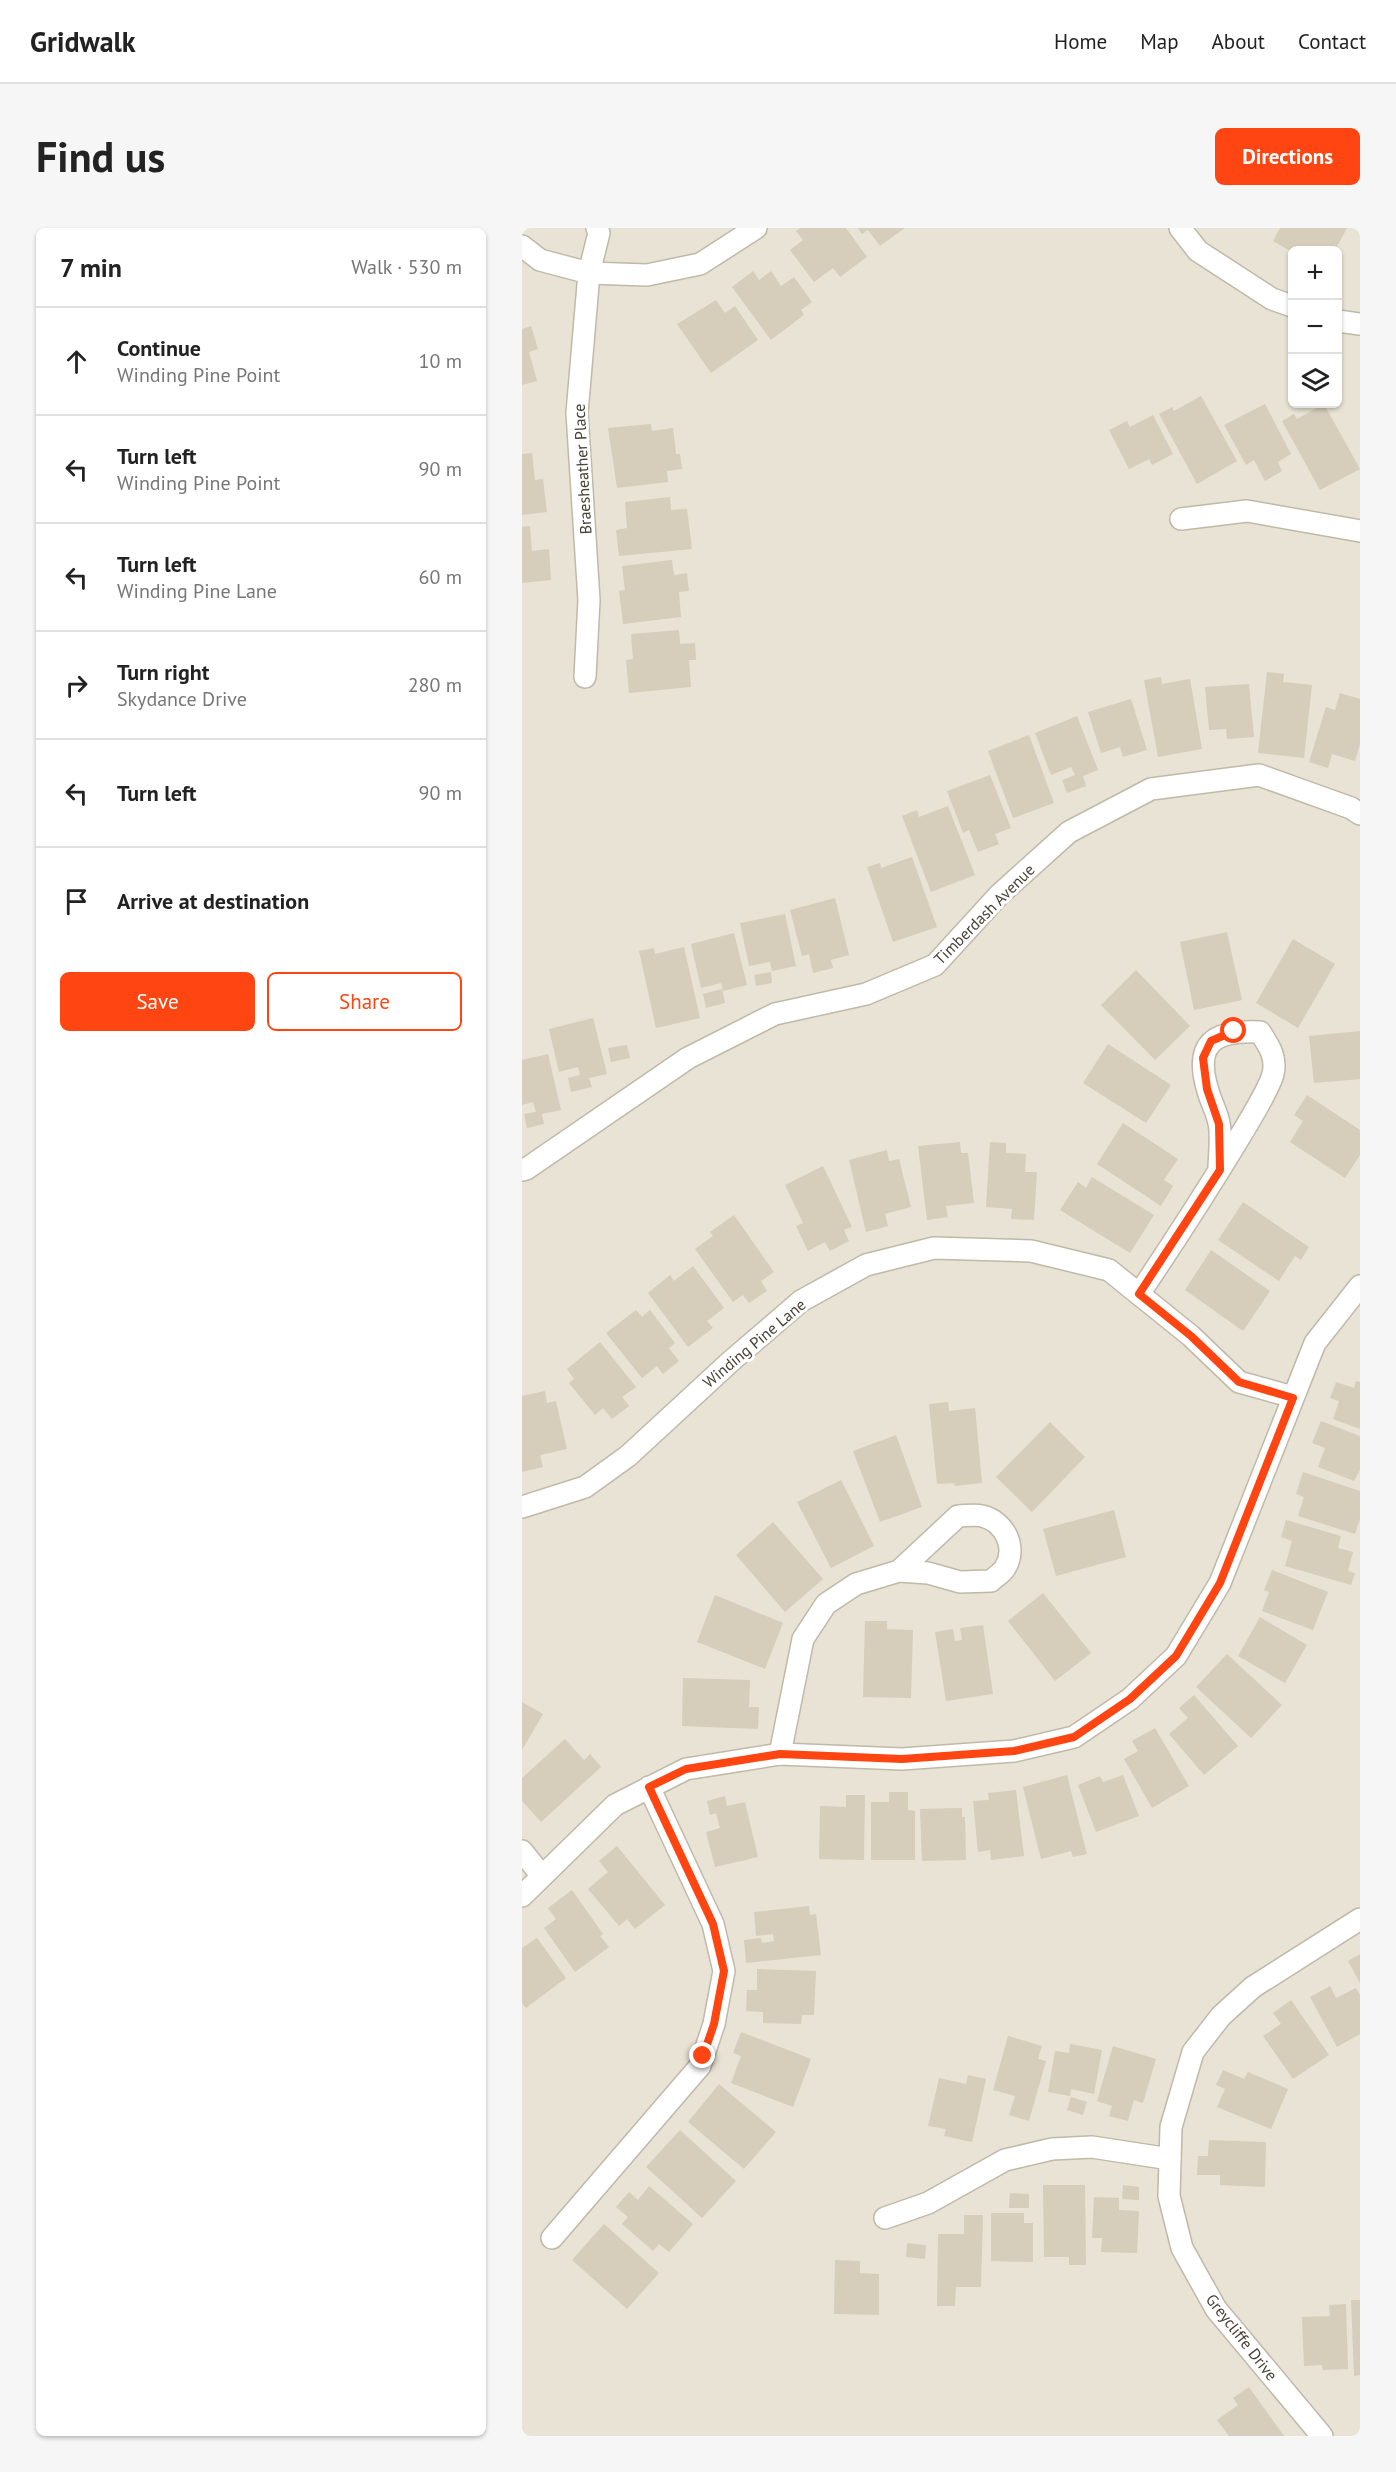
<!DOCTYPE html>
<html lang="en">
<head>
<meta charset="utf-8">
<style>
  body { margin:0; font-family:"PT Sans",sans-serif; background:#f6f6f6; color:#222 }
  .controls { position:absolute; right:18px; top:18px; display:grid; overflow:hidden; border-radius:9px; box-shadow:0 2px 4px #0004 }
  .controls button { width:54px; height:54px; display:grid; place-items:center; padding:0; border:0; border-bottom:2px solid #e0e0e0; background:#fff; color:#222; font:30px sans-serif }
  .stop { position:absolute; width:18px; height:18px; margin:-14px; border:4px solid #ff4512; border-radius:50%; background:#fff }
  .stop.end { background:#ff4512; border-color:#fff; box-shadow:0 2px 6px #0008 }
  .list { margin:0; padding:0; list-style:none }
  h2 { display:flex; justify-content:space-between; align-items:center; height:78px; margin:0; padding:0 24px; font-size:26px }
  h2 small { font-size:20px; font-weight:400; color:#767676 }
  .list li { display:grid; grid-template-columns:39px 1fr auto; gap:18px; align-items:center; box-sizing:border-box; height:108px; padding:0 24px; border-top:2px solid #e0e0e0 }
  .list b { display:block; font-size:22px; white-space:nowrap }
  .list p { margin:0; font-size:20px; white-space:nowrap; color:#767676 }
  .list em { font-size:20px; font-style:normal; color:#767676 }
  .actions { display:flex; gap:12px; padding:18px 24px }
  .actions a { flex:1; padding:14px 0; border:2px solid #ff4512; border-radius:9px; text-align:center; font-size:21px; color:#ff4512 }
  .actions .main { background:#ff4512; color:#fff }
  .icon { flex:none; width:33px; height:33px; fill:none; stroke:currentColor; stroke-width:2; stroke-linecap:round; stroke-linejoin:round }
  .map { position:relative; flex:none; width:838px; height:2208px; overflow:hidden; border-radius:9px }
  header { display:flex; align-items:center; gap:36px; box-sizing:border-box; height:84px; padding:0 30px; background:#fff; border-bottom:2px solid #e0e0e0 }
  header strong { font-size:28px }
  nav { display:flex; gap:33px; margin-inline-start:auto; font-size:21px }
  .intro { display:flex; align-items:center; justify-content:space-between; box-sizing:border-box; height:144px; padding:0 36px }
  h1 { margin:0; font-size:42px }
  .button { padding:15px 27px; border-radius:9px; background:#ff4512; color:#fff; font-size:21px; font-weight:700 }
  main { display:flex; gap:36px; padding:0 36px }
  aside { flex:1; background:#fff; border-radius:9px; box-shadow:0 2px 4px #0004 }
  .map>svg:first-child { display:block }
  .residential { fill:#e8e3d4; fill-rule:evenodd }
  .building { fill:#d6cdbb }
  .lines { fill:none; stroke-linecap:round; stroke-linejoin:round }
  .minor-casing { stroke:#c0b9a8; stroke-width:24 }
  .minor { stroke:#fff; stroke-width:21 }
  .route { stroke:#ff4512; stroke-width:8 }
  .labels { text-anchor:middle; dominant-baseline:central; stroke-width:6; stroke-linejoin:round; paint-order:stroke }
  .street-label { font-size:16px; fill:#474135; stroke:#fff }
</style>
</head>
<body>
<header>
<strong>Gridwalk</strong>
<nav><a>Home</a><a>Map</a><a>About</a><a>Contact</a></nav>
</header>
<div class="intro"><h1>Find us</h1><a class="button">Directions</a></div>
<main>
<aside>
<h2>7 min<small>Walk · 530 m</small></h2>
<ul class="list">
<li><svg class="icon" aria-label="ahead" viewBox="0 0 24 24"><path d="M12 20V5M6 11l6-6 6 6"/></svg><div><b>Continue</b><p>Winding Pine Point</p></div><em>10 m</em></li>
<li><svg class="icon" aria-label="left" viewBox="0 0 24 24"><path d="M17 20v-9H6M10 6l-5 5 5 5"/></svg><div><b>Turn left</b><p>Winding Pine Point</p></div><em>90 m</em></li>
<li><svg class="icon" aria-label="left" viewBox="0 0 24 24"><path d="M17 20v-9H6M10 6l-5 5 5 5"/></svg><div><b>Turn left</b><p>Winding Pine Lane</p></div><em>60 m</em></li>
<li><svg class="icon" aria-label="right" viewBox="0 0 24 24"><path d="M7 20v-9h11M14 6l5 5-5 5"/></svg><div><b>Turn right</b><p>Skydance Drive</p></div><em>280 m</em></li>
<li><svg class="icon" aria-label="left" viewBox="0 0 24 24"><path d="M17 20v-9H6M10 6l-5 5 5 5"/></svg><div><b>Turn left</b></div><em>90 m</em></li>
<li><svg class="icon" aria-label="arrive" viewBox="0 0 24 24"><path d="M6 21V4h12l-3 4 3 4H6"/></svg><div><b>Arrive at destination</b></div></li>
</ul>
<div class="actions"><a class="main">Save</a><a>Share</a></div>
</aside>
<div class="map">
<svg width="838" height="2208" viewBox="0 0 838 2208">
  <rect width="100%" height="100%" fill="#f4f1e6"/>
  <path class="residential" d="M0,0h838v2208h-838zM770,22h46v154h-46z"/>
  <g class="building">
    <path d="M278,0h46l21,29 -27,20 -7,-9 -19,14 -24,-32 13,-10 -7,-9z"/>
    <path d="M336,0h47l-25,18 -12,-16 -6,4z"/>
    <path d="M758,0h67l-12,22 -43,2 -19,-11z"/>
    <path d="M231,43l6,9 12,-9 10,15 13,-9 18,25 -11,8 3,5 -33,25 -39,-53z"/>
    <path d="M194,72l9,13 10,-7 23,34 -47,33 -34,-49z"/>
    <path d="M9,98l7,23 -9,3 8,29 -15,4v-56z"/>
    <path d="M679,168l36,65 -40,23 -38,-70 13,-7 2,4z"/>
    <path d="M743,176l26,50 -13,8 4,9 -17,10 -11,-21 -8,5 -22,-40z"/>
    <path d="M802,176l36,65 -40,21 -38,-69 12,-7 3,5z"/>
    <path d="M631,187l20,39 -21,11 -3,-6 -20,10 -20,-39 18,-9 3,6z"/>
    <path d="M129,196l1,7 21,-3 3,26h4l2,15 -15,2 1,11 -51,6 -9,-60z"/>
    <path d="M10,225l3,27 8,-1 4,33 -25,3v-61z"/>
    <path d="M148,269l1,13 16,-1 5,40 -73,7 -3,-26 11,-2 -2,-26z"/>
    <path d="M8,298l2,25 17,-2 2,31 -29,3v-56z"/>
    <path d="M150,332l2,15 13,-2 2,18 -10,1 2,25 -58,7 -4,-33 6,-1 -3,-24z"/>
    <path d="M157,402l1,14 15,-1 1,17h-7l2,27 -62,6 -3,-33 7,-1 -2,-25z"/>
    <path d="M745,444l17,2 -1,8 29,3 -8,73 -46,-5z"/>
    <path d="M639,449l1,7 28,-5 12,70 -44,8 -14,-77z"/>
    <path d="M727,456l5,53 -27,2 -1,-10 -17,1 -4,-43z"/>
    <path d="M818,465l20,6v45l-5,17 -23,-7 -4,14 -19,-6 17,-55 9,3z"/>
    <path d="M609,471l16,51 -24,7 -3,-10 -19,6 -13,-41z"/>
    <path d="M555,488l21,54 -15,6 3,10 -19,7 -5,-13 13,-5 -4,-8 -20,8 -16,-42z"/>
    <path d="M507,507l25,68 -41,15 -25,-67z"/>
    <path d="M468,547l21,53 -16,6 4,10 -21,8 -9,-22 -6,3 -16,-42z"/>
    <path d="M426,578l27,69 -44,17 -29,-76 15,-6 2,7z"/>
    <path d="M390,629l25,70 -44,15 -26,-75 13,-4 1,5z"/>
    <path d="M313,670l14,57 -18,5 2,8 -20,5 -4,-19 -7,2 -12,-46z"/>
    <path d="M263,686l11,52 -24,5 -2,-9 -21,4 -9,-43z"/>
    <path d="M705,704l15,68 -48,10 -14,-68z"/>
    <path d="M212,705l13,52 -24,6 -2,-8 -20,5 -10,-44z"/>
    <path d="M771,711l42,25 -37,64 -42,-25z"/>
    <path d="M162,719l16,71 -44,10 -17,-77 15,-3 1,6z"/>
    <path d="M614,742l54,56 -35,34 -54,-55z"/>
    <path d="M249,744l1,11 -16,3 -2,-11z"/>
    <path d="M200,761l3,14 -19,5 -3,-14z"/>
    <path d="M71,790l14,56 -18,4 3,9 -21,5 -3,-14 12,-3 -2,-8 -19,5 -10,-43z"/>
    <path d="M838,803v48l-46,4 -5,-47z"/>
    <path d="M586,816l63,41 -25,38 -63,-40z"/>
    <path d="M105,817l3,13 -19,4 -3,-14z"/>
    <path d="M26,826l13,56 -19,4 2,10 -17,4 -3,-14 12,-2 -3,-10 -11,3v-45z"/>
    <path d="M785,867l53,35v25l-15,23 -55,-36 13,-21 -9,-6z"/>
    <path d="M601,895l55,36 -14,21 9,6 -12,20 -64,-42z"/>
    <path d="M438,914l1,11h7l6,50 -28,3 2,11 -21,3 -9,-74z"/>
    <path d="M468,914l16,1v10l20,1 -1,18h12l-3,48 -23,-1 1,-10 -26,-2z"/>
    <path d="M365,922l2,11 10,-2 12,48 -26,7 3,12 -22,6 -17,-72z"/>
    <path d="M301,938l29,61 -8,3 5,11 -19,10 -5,-9 -17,9 -12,-25 7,-3 -18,-38z"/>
    <path d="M570,949l62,38 -24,38 -70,-43 18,-28 8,6z"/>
    <path d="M721,974l66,45 -8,13 -6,-4 -16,25 -61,-41z"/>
    <path d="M212,987l40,57 -13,9 6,10 -18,12 -6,-8 -10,7 -38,-53 18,-13 -3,-4z"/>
    <path d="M689,1022l59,41 -27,40 -58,-41z"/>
    <path d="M171,1038l31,42 -17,13 6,7 -25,19 -40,-54 22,-18 4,6z"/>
    <path d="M114,1082l6,7 8,-7 25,33 -6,5 10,13 -16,13 -6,-8 -15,12 -36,-45z"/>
    <path d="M78,1114l36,45 -14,10 7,9 -17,13 -9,-11 -8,7 -26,-32 5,-4 -7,-10z"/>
    <path d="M834,1153l4,1v47l-27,-10 6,-18 -9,-3 6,-16 18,6z"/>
    <path d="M23,1163l2,12 9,-2 11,48 -27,6 3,12 -21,5v-76z"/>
    <path d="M426,1174l1,9 26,-3 7,75 -27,3 -1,-3 -17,1 -8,-80z"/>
    <path d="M799,1193l39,15v34l-6,11 -36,-14 7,-19 -13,-5z"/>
    <path d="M528,1194l35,35 -53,55 -36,-35z"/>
    <path d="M374,1207l26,72 -42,15 -27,-71z"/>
    <path d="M781,1244l57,19v28l-5,15 -57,-18 6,-19 -8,-3z"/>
    <path d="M319,1252l33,66 -43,22 -34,-66z"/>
    <path d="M592,1282l12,47 -70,19 -13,-47z"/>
    <path d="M764,1292l55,16 -3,12 15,4 -5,19 7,2 -4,12 -66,-19 7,-25 -11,-4z"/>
    <path d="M251,1294l50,57 -38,33 -49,-57z"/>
    <path d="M750,1342l56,22 -15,38 -51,-19 7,-19 -5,-2z"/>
    <path d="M521,1365l48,60 -36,28 -47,-60z"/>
    <path d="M193,1367l68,28 -18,46 -68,-27z"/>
    <path d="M738,1389l47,28 -22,38 -47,-27z"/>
    <path d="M343,1393h22v8l26,1 -2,68 -48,-1z"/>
    <path d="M461,1397l10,69 -47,7 -11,-69 18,-3 2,12 7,-1 -2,-12z"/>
    <path d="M705,1426l55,51 -31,33 -55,-51z"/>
    <path d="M161,1450l67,2 -1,27h10l-1,22 -76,-3z"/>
    <path d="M672,1467l44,51 -34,29 -35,-41 19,-16 -9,-10z"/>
    <path d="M0,1474l21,12 -21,36z"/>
    <path d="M633,1500l34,58 -37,22 -28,-49 14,-8 -6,-10z"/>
    <path d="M43,1511l19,21 6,-6 11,13 -60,55 -19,-21v-23z"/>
    <path d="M545,1547l20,79 -14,3 -2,-6 -30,8 -18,-72z"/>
    <path d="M601,1547l16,41 -43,16 -18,-47 22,-9 3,6z"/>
    <path d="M494,1562l8,66 -33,4 -1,-10 -12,2 -5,-51 16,-1 -1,-7z"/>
    <path d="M367,1564h19v18l7,1v49h-44v-58h18z"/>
    <path d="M324,1567h19l-1,65 -45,-1 1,-53 26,1z"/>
    <path d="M203,1568l2,10 18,-4 13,55 -43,10 -9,-35 14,-4 -4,-15 -6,2 -3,-14z"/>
    <path d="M440,1580v9h3l1,43 -44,1 -2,-52z"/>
    <path d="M95,1618l48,59 -30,24 -8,-10 -8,7 -31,-37 20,-17 -9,-11z"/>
    <path d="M50,1662l31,44 -3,2 9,11 -34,25 -31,-44 12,-9 -8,-11z"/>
    <path d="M287,1678l1,9 6,-1 5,41 -75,8 -2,-23 17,-2 1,5 12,-2 -1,-7 -17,2 -2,-24z"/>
    <path d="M15,1710l29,40 -40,30 -4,-5v-55z"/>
    <path d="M838,1726v29l-12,-22z"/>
    <path d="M235,1741l59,2 -2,44h-12l-1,9 -38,-1v-11l-17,-1 1,-21h10z"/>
    <path d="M808,1758l6,12 20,-10 4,7v39l-23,13 -27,-50z"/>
    <path d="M769,1772l38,55 -36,24 -30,-43 18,-12 -8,-11z"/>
    <path d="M219,1804l70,27 -18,48 -62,-24 10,-27 -8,-3z"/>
    <path d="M486,1808l34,10 -4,13 8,2 -17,60 -20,-6 6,-19 -22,-6z"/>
    <path d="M548,1816l32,6 -8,44 -23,-5 -1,7 -22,-4 7,-41 14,2z"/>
    <path d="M591,1818l43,13 -13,44 -9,-3 -6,21 -19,-5 3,-10 -15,-5z"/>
    <path d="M701,1842l21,9 4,-7 40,17 -17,40 -54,-22 8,-18 -9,-4z"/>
    <path d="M446,1847l18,4 -14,63 -28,-6 2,-7 -18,-3 11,-48 27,6z"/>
    <path d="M197,1856l57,48 -32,37 -56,-47z"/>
    <path d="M549,1869l16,5 -4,13 -16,-5z"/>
    <path d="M158,1902l56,51 -34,37 -56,-51z"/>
    <path d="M687,1912l57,2 -1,45 -45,-2v-10h-23l1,-19h10z"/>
    <path d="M521,1957h42l1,80h-17v-8h-25z"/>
    <path d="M601,1957l16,2v13l-17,-1z"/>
    <path d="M127,1958l44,38 -24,28 -10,-8 -6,7 -31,-27 6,-7 -12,-10 13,-15 9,8z"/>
    <path d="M488,1965l19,1v14h-20z"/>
    <path d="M572,1969l25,1v12l20,1 -2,42 -36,-1 1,-14h-10z"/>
    <path d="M469,1985h33v10h9v39l-42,-1z"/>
    <path d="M442,1987h19l-2,72h-25l-1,19h-18l1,-72h26z"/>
    <path d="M82,1996l55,49 -32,36 -55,-49z"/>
    <path d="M385,2015l19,2 -1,14 -19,-2z"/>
    <path d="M313,2032l25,1v12l19,1v41l-45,-1z"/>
    <path d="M829,2072h9v75l-6,1z"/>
    <path d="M824,2076l2,65 -25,1 -1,-5 -18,1 -2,-49 28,-1 -1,-11z"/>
    <path d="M727,2159l35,49h-55l-12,-16 21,-15 -5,-7z"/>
  </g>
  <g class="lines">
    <defs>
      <g id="minor">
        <path d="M658,0l18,23 74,48 20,7"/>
        <path d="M0,18l18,14 49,13 58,2 53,-11 56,-36"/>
        <path d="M816,93l22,3"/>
        <path d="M659,291l66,-8 113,20"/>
        <path d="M63,449l4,-77 -12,-187 12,-140 10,-40 -2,-5"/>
        <path d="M0,942l4,-1 162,-111 87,-44 91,-20 69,-29 64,-70 70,-63 82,-43 108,-14 92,33 9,6"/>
        <path d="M617,1066c33,-49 66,-100 97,-151 9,-15 33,-53 37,-69 4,-17 -4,-28 -13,-42 -45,-2 -67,10 -52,59 3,11 9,21 11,32 3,14 0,32 0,47"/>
        <path d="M0,1279l63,-20 43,-31 102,-94 71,-61 65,-36 68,-17 97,3 78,19 82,66 48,46 54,15"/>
        <path d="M258,1526l23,-115 23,-35 30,-20 43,-13 29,2 32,9 31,-1c4,-4 11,-8 14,-13 13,-21 -1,-47 -23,-52 -7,-2 -17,0 -24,0l-59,55"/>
        <path d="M0,1623l20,25"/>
        <path d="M0,1668l93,-91 71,-36 94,-15 122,5 112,-8 60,-14 56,-38 46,-43 44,-73 95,-240 45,-57"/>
        <path d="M363,1990l43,-15 77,-43 47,-11 40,-2 78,12"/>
        <path d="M30,2010l148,-172 14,-42 10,-53 -11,-47 -64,-137"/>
        <path d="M800,2208l-106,-127 -34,-61 -13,-52 2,-69 22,-75 28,-36 32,-29 107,-68"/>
      </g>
    </defs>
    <use href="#minor" class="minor-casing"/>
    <use href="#minor" class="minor"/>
  </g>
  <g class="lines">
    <path class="route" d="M181,1828l11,-32 10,-53 -11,-47 -64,-137 37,-18 94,-15 122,5 112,-8 60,-14 56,-38 46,-43 44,-73 73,-185 -54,-16 -48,-46 -52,-42 81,-124 -1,-46 -12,-35 -4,-31 8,-17 23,-10"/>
  </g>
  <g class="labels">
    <g class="street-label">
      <text transform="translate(60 241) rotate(-93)">Braesheather Place</text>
      <text transform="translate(462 686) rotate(-45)">Timberdash Avenue</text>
      <text transform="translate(232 1115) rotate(-40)">Winding Pine Lane</text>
      <text transform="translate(720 2109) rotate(52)">Greycliffe Drive</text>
    </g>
  </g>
</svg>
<div class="controls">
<button>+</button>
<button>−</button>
<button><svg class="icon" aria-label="layers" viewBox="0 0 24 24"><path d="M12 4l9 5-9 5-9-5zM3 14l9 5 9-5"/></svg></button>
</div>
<div class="stop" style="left:712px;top:803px"></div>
<div class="stop end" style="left:181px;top:1828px"></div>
</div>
</main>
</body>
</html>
